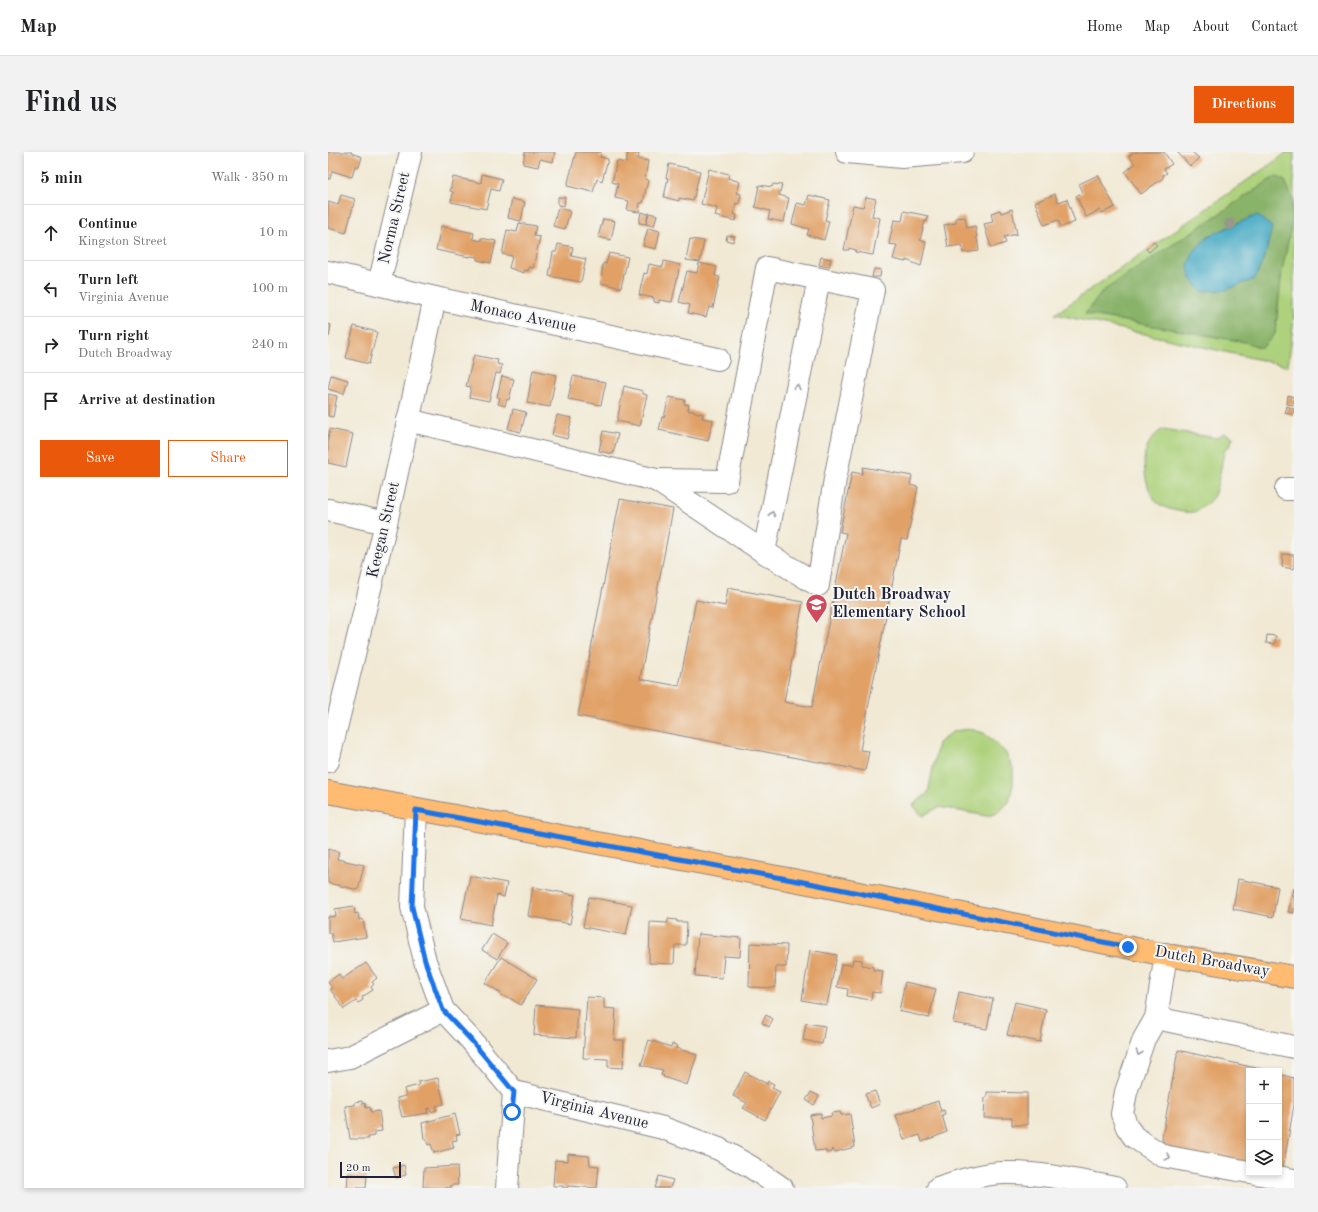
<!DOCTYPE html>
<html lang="en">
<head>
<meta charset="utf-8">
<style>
  body { margin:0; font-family:"Old Standard TT",serif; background:#f2f2f2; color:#202124 }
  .controls { position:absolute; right:12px; bottom:12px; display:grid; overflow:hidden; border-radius:0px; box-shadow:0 2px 6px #0003 }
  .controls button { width:36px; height:36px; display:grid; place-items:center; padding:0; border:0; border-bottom:1px solid #e0e0e0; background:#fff; color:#202124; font:20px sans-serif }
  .scale { position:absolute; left:12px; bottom:10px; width:61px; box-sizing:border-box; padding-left:4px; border:2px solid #22223b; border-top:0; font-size:11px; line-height:14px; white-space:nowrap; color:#22223b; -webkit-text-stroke:3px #f6f6f2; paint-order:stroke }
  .stop { position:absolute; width:12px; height:12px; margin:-9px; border:3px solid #1a73e8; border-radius:50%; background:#fff }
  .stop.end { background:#1a73e8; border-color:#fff; box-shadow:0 1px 4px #0008 }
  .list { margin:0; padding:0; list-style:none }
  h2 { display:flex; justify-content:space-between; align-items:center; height:52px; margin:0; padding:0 16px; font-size:17px }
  h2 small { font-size:13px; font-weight:400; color:#757577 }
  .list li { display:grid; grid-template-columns:26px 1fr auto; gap:12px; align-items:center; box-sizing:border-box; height:56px; padding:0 16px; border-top:1px solid #e0e0e0 }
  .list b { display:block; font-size:15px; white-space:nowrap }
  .list p { margin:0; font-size:13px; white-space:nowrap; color:#757577 }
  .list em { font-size:13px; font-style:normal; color:#757577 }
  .actions { display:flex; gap:8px; padding:12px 16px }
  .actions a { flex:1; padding:9px 0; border:1px solid #ea580c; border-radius:0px; text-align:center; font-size:14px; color:#ea580c }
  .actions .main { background:#ea580c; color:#fff }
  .icon { flex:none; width:22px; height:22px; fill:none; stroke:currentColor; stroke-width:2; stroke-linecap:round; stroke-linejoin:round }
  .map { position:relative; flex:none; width:966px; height:1036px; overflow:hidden; border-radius:0px }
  header { display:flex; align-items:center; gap:24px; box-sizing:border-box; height:56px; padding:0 20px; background:#fff; border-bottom:1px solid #e0e0e0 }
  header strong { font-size:19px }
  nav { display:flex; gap:22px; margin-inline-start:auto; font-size:14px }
  .intro { display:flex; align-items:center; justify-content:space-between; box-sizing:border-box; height:96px; padding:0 24px }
  h1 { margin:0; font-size:28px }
  .button { padding:10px 18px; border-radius:0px; background:#ea580c; color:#fff; font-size:14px; font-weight:700 }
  main { display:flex; gap:24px; padding:0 24px }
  aside { flex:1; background:#fff; border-radius:0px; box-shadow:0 2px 6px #0003 }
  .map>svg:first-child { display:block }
  .green { fill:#add17b; stroke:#687a5b }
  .forest { fill:#8ab36b; stroke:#566a53 }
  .water { fill:#43a8c3; stroke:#32657f }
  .building { fill:#e1a166 }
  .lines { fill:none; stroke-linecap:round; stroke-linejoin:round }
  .minor-casing { stroke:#8a8688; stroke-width:24 }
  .major-casing { stroke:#8a8688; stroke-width:24 }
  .minor { stroke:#fff; stroke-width:22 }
  .major { stroke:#febb71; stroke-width:22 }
  .tree { fill:#96998a }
  .oneway { stroke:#9c9ca7 }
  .route { stroke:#1a73e8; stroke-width:5 }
  .labels { text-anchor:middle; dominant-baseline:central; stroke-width:4; stroke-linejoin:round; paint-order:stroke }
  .street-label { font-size:16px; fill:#22223b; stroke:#f6f6f2 }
  .poi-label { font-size:16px; font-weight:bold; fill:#22223b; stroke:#f6f6f2; text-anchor:start }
</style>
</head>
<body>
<header>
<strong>Map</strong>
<nav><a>Home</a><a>Map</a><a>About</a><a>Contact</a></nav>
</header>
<div class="intro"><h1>Find us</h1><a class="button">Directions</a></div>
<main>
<aside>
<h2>5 min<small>Walk · 350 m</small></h2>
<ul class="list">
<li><svg class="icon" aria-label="ahead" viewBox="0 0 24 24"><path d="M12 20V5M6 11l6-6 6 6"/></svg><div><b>Continue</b><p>Kingston Street</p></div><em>10 m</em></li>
<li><svg class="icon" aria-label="left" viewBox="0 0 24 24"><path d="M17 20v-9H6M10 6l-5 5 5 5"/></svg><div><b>Turn left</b><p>Virginia Avenue</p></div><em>100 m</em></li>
<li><svg class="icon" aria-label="right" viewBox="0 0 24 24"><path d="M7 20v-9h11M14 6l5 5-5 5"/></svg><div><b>Turn right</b><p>Dutch Broadway</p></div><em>240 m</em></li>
<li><svg class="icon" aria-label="arrive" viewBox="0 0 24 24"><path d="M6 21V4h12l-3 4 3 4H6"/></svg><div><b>Arrive at destination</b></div></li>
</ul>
<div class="actions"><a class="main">Save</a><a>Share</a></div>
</aside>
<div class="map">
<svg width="966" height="1036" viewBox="0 0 966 1036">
  <rect width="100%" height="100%" fill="#f6f6f2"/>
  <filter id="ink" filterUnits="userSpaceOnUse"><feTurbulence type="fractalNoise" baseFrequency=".025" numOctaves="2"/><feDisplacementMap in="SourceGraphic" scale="8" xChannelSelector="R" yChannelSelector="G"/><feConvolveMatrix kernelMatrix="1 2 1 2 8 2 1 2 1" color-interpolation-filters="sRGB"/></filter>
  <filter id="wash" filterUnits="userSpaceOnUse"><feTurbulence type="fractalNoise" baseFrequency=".012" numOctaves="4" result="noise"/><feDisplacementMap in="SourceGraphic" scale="16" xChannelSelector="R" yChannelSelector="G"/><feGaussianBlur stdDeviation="0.9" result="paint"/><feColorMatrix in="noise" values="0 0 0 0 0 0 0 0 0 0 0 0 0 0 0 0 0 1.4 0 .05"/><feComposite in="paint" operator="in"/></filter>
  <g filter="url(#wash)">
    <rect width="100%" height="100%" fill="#f1e9d4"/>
    <g class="green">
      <path d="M960,0h6v166l-6,48 -233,-52z"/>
      <path d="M835,277l53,9 8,-5 9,4 -3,9 -5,3c-3,11 -7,40 -12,48 -5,6 -12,12 -19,15 -7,2 -30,-3 -35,-8 -12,-9 -18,-40 -13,-54 3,-9 9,-16 17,-21z"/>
      <path d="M642,577l14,4 21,19 8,16v16l-4,18 -11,11 -11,3 -48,-9 -17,9 -9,-11 15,-12 10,-50 16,-12z"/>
    </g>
    <path class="forest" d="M948,24l9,5 7,16v25l-10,49 -7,63 -13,14 -17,-6 -160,-28 18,-23z"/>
    <path class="water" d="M929,63l15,12 -6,26 -11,26 -29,11 -25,1 -11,-14 -2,-11 5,-14 15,-16z"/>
    <g id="blocks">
      <g class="building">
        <path d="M0,0h24l-1,1 11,4 -3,10 -4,-1 -3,11 -20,-6 -2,8h-2z"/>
        <path d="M197,0h30l-2,10 -13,-3 -2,8 -15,-3z"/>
        <path d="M248,0h25l-1,5 8,2 -6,22 -5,-2 -4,13 -26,-6z"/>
        <path d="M300,0l11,2 -1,5 10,2 -3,18 3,1 -5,23h-3l-1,9 -12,-2 2,-9 -14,-3 3,-14 -6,-2 5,-21 9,2z"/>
        <path d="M806,0h30l8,12 -8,5 3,4 -4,2v3l-22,16 -16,-22 10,-8 -6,-8z"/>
        <path d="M849,0h15l7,6 -9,8z"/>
        <path d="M341,12l31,7 -7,30 -14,-3v3l-15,-4 4,-19h-2z"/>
        <path d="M381,17l20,5 -1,4 12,4 -3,11 4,1 -2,10 -3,-1 -2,11 3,1 -1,6 -21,-5 2,-8 -16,-4z"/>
        <path d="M154,22l20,5 -3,12 -8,-2 -5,20 -35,-7 2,-10 -3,-1 3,-14 28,6z"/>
        <path d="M770,23l17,32 -13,6 -2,-3 -14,7 -10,-21 7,-4 -4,-8z"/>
        <path d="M445,32l9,1 -3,10 10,3 -5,24 -16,-3 2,-8 -15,-4 4,-22 13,2z"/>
        <path d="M727,42l3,8 9,-3 8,23 -14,5 -3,-7 -14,5 -9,-23z"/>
        <path d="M13,43l14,4 -9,34 -18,-5v-26l10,3z"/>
        <path d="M481,43l21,5 -5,20 4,1 -5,19 -17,-5 2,-6 -17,-5 5,-21 9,2z"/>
        <path d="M230,45h7l-1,9 -6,-1z"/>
        <path d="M538,45l10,2 -4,17 8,2 -7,37 -18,-3 1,-2 -7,-2v2h-5l9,-45 10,2z"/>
        <path d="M184,47l13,3 -4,19 -13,-3z"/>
        <path d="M230,56l12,3 -5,18 -12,-3z"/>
        <path d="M684,57l5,25 -13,3 2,6 -15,5 -7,-24 9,-2 -2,-9 9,-3 1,3z"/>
        <path d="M576,59l24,5 -1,6 -2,-1 -5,19 6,2 -5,24 -15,-6v2l-13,-3 4,-14 -8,-1 5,-24 8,1z"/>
        <path d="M313,60l7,2 -2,10 -7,-1z"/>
        <path d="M321,61l8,2 -3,11 -8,-2z"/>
        <path d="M637,65l2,11 8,-2 4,25 -16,2 -1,-8 -14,2 -4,-22 12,-2v-5z"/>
        <path d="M275,67l12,2 -4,19 -13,-3z"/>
        <path d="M191,71l17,3 -2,10 6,1 -7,31 -4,-1 -1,4 -3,-1 -1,3 -15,-5 3,-12 -10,-2 5,-24 10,2z"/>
        <path d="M113,74l33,7 -1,6 8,2v-3l15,3 -5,22 -14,-3v-3l-7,-1 -1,1 -33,-7z"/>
        <path d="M320,76l12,3 -4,18 -13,-3z"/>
        <path d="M399,83l8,1 -2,6 -7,-2z"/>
        <path d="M362,87l14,2 -4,21 -14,-2z"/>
        <path d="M826,90l3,3 -8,7 -3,-3z"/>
        <path d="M230,92l15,3 -2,9 15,3 -5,23 -32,-6 4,-24h3z"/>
        <path d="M281,101l19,4 -7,31 -20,-5 2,-20 3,1z"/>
        <path d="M493,105l10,2 -2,8 -10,-2z"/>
        <path d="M336,109l16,4 -8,37 -13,-2v3l-5,-1v-4l-15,-3 5,-22 3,1 2,-10 14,3z"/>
        <path d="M371,111l18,4 -2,9 5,1 -7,31 -4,-1 -3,10 -18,-4 2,-8 -11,-3 8,-31 10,2z"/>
        <path d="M546,117l7,1 -1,7h-8z"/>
        <path d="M0,172l3,1 -2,12h-1z"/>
        <path d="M26,174l23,6 -8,32 -23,-6z"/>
        <path d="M146,203l24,5 -1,4 5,1 -2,9 -4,-1 -7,28 -20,-4 2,-10 -5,-1z"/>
        <path d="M205,218l23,5 -6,32 -23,-4z"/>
        <path d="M3,223l17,5 -4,14 -16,-5z"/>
        <path d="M174,224l12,3 -5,21 -2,-1 -2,7 -7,-2 2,-6 -3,-1z"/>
        <path d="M245,224l33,6 -5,23 -33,-6z"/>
        <path d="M296,234l19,5v3l4,1 -7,31 -23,-5z"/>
        <path d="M0,242l9,2 -4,21 -5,-1z"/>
        <path d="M960,243l6,2v8l-7,-1z"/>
        <path d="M341,245l16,3 -1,4 5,1 -1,5 15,4 -1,4 11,2 -5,21 -49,-11 3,-13h2z"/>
        <path d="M959,254l7,3 -1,6 -8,-2z"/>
        <path d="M185,257l13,3 -5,20 -13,-3z"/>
        <path d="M229,263l15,3 -5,21 -15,-4z"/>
        <path d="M2,277l23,5 -7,33 -18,-4v-25z"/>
        <path d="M275,279l15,3 -5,20 -14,-3z"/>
        <path d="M535,315l49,9 -2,9 8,2 -11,53 -6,-1 -41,211 9,1 -4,20 -287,-55 42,-217 53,10 -33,170 39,7 17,-86 29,6 3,-18 75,14 -19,100 28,5 34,-174 -6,-1 12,-60 10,2z"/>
        <path d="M955,402l11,1v14l-12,-2z"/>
        <path d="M939,483l9,1 -1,8 -9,-1z"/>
        <path d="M0,697l11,3 -2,7 27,6 -6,25 -30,-7z"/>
        <path d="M142,724l37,7 -3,14 -7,-2 -6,30 -30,-6z"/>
        <path d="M910,727l40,8 -5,30 -40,-8z"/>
        <path d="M205,735l42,8 -5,29 -42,-8z"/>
        <path d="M966,736v25l-6,-1z"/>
        <path d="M261,745l43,8 -6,30 -43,-8z"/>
        <path d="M26,754l1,8 3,-1 1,7 4,-1 3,18 -33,5 -2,-9h-3v-16l8,-1 -1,-7z"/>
        <path d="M340,767l9,1v2h10l-1,23h-11l-1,19 -25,-1 1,-41 18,1z"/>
        <path d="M164,782l15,9 -10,16 -15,-9z"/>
        <path d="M370,782l43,4 -1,19 -16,-1 -2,22 -27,-2z"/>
        <path d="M422,791l37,2 -1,22h-10l-1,21 -26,-1z"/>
        <path d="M482,798l27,5 -10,50 -25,-5z"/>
        <path d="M173,805l36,22 -16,26 -13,-8 -1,1 -7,-4 1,-1 -16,-10z"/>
        <path d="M525,807l9,1v5l11,2v3l10,1 -3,22 -8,-1 -1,8 -24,-4 1,-7 -11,-2 4,-23 11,1z"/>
        <path d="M38,811l11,15 -5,4 2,2 -3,3 2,3 -11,7 1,3 -5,3 -2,-2 -12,8 -14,-20 2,-1 -4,-6 11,-8 3,5z"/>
        <path d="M577,830l31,7 -7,29 -30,-7z"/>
        <path d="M631,840l34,7 -6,30 -34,-6z"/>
        <path d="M259,845l17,1v10l12,1 -2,31h10l-1,28 -15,-1v-8l-25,-1z"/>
        <path d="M687,850l31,7 -6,33 -33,-7z"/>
        <path d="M208,853l42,4 -2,29 -42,-3z"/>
        <path d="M438,863l7,4 -4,8 -7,-4z"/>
        <path d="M478,871l19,3 -3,18 -19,-4z"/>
        <path d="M321,888l22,7 1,-3 5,1 -1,3 21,7 -10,30 -24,-8 1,-1 -3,-1 2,-5 -22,-5z"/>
        <path d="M850,898l86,20 -15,1v96l-82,-16 -5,-13z"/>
        <path d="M417,920l22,12 1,-3 6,3 -2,4 8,4 -15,28 -22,-12 4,-5 -14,-7z"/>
        <path d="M951,922l15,4v27l-12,69 -3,-1z"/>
        <path d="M110,926l6,26 -8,2 1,4 -6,2 -1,-4 -3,1 1,4 -26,4 -5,-19 9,-2 -2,-7 15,-4 -1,-3z"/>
        <path d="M547,939l5,13 -9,4 -6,-14z"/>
        <path d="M483,940l8,4 -5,9 -8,-5z"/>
        <path d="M659,940l40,1v32h-15v-7h-28l1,-20 2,-1z"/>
        <path d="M34,949l1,3 2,-1 1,5 4,-1 1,5 8,-1 3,20 -8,1v4l-6,1 1,2h-19l-5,-33 10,-1v-3z"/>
        <path d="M610,949l3,10 3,-1 1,4 -3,1 5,17 -25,10 -2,-7 -16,5 -8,-25z"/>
        <path d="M512,960l1,3 9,-1 5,33 -20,5 -2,-3 -1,3 -6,1v-3l-11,1 -5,-36 11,-2v5l11,-2 -1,-3z"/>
        <path d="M127,962l5,20 -4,1 1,5 -5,1 2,7 -20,5 -3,-9 -3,1 -2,-7 -2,1 -2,-16z"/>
        <path d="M240,1002l21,2 1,9 9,1 -2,22 -29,-2 -1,2h-4v-2h-10l2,-26 13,1z"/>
        <path d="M76,1013l2,10 -10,3 -3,-10z"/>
        <path d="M129,1014l1,19h-7v3l-28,-1 1,-19z"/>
        <path d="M20,1022l19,1 -1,13h-19z"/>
        <path d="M331,1024l14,4 -3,8h-15z"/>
      </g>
    </g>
  </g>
  <g filter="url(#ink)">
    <use href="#blocks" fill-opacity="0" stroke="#8a8688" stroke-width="1"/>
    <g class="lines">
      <defs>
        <g id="minor">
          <path d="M519,0l55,5 60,-5"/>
          <path d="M439,116l106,22 -38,189 -17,106 -54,-33 -108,-72 71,1z"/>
          <path d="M0,120l107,26 283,61"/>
          <path d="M51,132l32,-132"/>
          <path d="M80,268l248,60"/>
          <path d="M958,337h8"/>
          <path d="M0,358l58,13"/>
          <path d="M436,400l55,-273"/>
          <path d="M0,609l58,-238 49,-225"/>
          <path d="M88,658l-4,97 13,54 18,49 28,30 43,52 149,36 56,21 32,18 31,21"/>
          <path d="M838,802l-10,64 -12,21 -18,53 -4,22 5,13 7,10 29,19 86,16"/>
          <path d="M828,866l138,29"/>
          <path d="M0,909l22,-4 93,-47"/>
          <path d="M927,1021l39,7"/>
          <path d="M179,1036l7,-96"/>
          <path d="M610,1036c21,-7 43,-14 65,-15 38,-1 76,8 112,15"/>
        </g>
        <path id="major" d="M0,640l486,92 342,69 138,24"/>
      </defs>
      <use href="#minor" class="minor-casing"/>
      <use href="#major" class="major-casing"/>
      <use href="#minor" class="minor"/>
      <use href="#major" class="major"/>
    </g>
    <circle class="tree" cx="902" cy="72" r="6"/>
    <defs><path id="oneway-chevron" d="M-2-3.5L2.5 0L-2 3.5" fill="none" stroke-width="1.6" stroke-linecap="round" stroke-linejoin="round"/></defs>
    <g class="oneway">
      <use href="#oneway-chevron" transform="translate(469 235) rotate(-79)"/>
      <use href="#oneway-chevron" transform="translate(444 362) rotate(-79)"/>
      <use href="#oneway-chevron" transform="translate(811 901) rotate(109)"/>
      <use href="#oneway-chevron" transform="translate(840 1005) rotate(14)"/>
    </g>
  </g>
  <g class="lines" filter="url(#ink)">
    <path class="route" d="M184,960l2,-20 -43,-52 -28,-30 -18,-49 -13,-54 4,-97 398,74 314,63"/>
  </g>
  <defs>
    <symbol id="school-pin" viewBox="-11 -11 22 30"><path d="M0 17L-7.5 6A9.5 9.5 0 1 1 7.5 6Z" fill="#d1495b" stroke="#f6f6f2"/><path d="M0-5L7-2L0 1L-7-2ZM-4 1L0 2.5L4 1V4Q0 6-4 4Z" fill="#fff"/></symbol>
  </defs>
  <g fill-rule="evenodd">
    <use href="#school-pin" x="476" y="440" width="25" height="34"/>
  </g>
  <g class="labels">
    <g class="street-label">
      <text transform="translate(67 66) rotate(-77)">Norma Street</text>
      <text transform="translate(195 165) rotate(12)">Monaco Avenue</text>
      <text transform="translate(56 378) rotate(-77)">Keegan Street</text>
      <text transform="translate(884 810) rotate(10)">Dutch Broadway</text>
      <text transform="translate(266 959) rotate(14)">Virginia Avenue</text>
    </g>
    <g class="poi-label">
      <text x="504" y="443">Dutch Broadway<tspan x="504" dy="18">Elementary School</tspan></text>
    </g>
  </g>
</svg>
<div class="controls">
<button>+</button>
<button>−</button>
<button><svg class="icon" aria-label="layers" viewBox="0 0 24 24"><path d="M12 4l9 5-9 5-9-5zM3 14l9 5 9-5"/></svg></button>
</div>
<div class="scale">20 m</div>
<div class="stop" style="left:184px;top:960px"></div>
<div class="stop end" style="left:800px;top:795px"></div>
</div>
</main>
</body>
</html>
